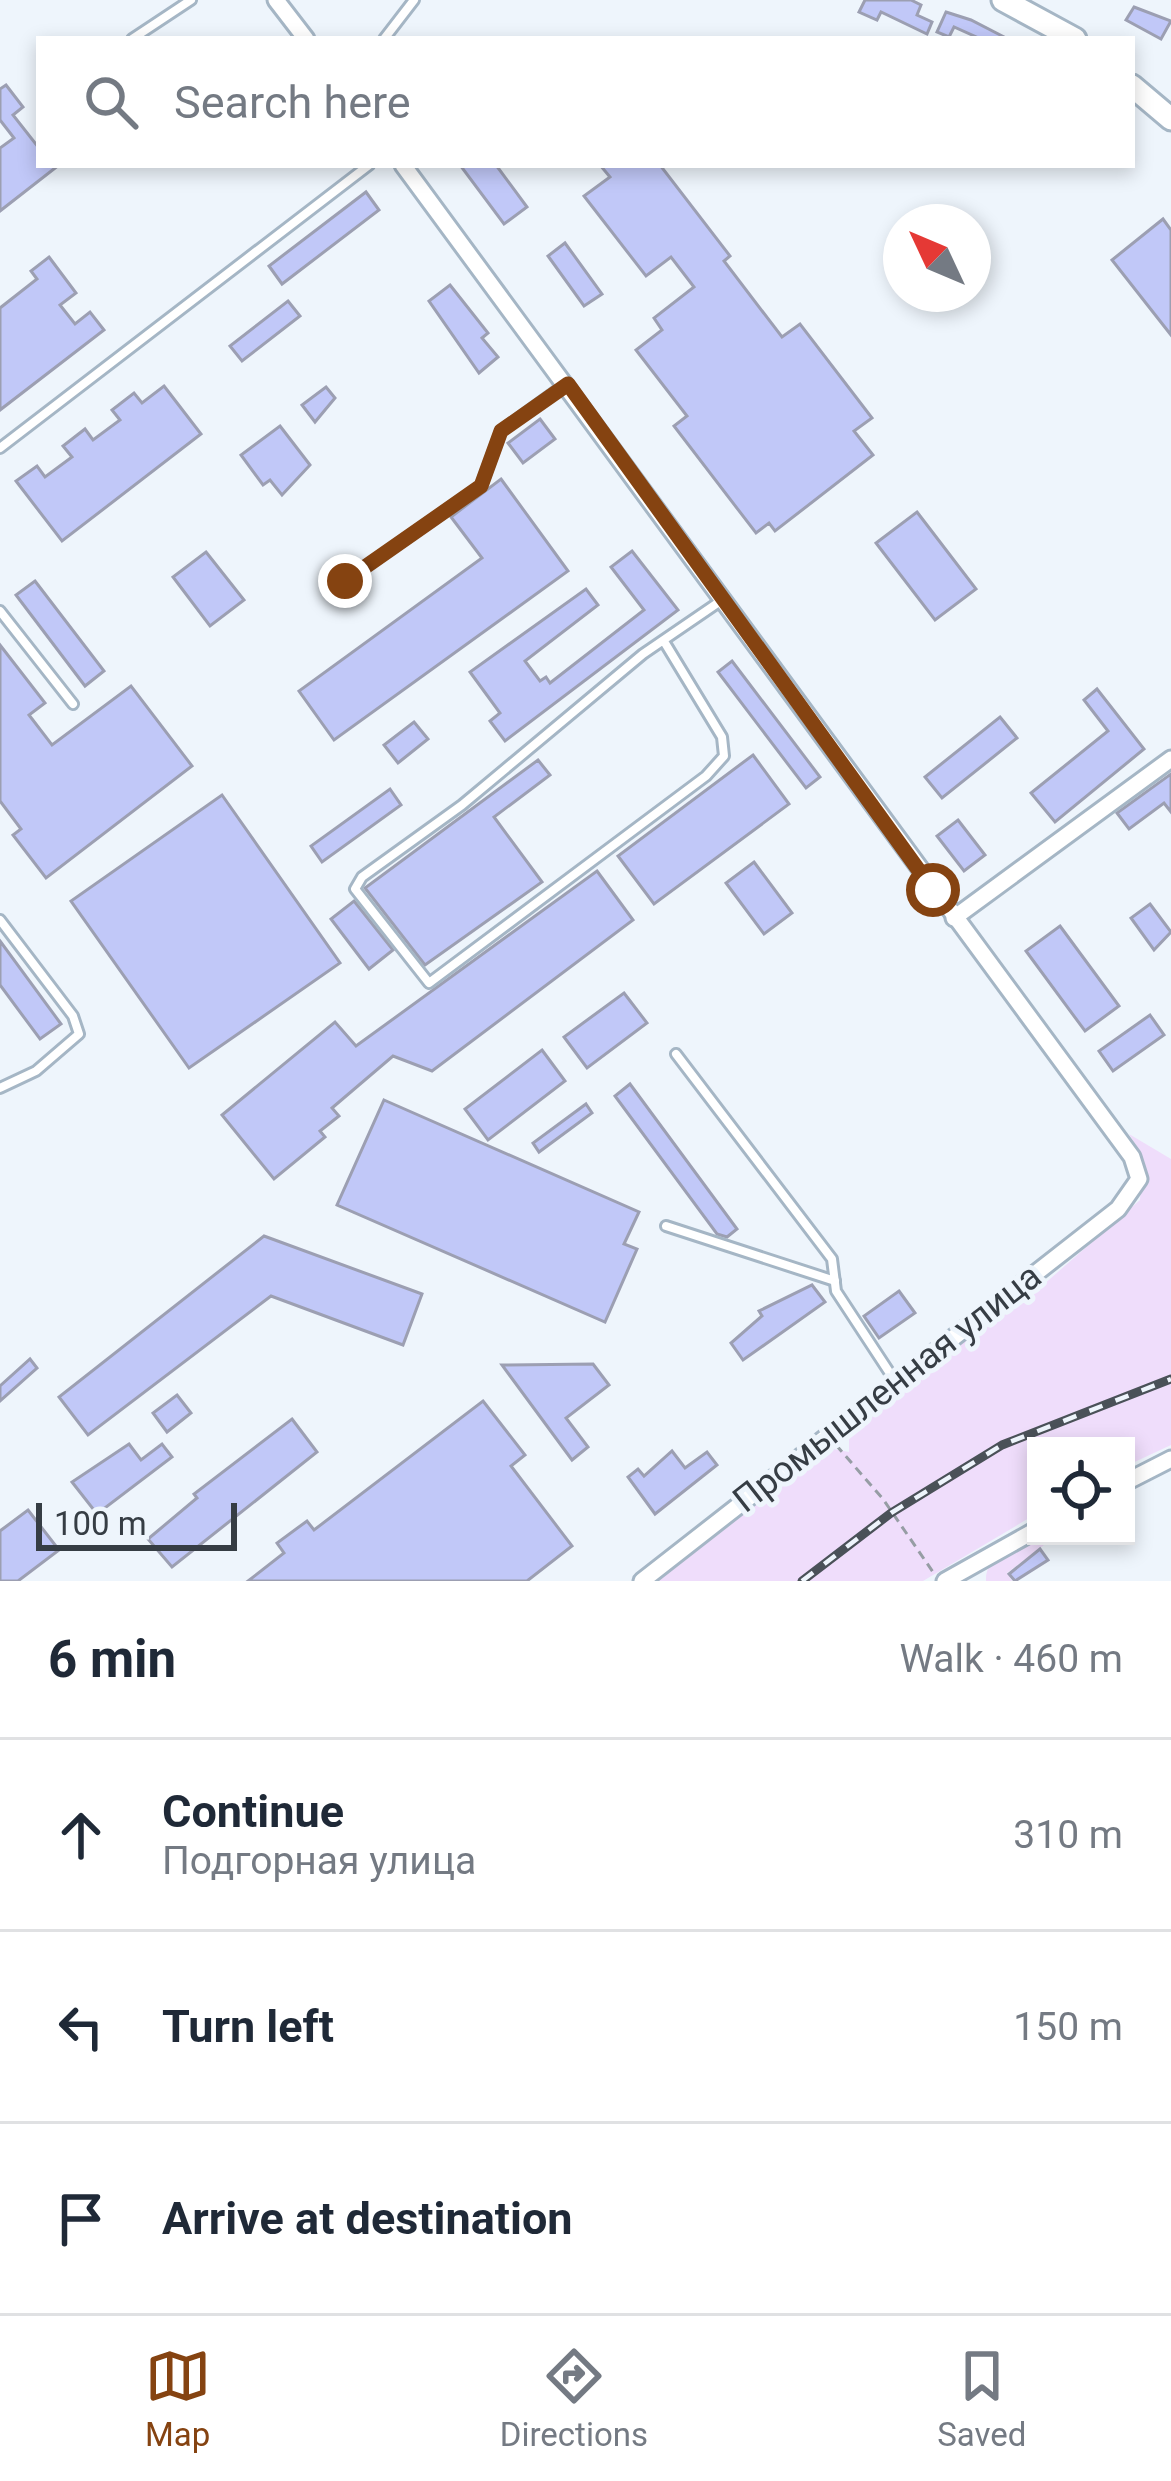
<!DOCTYPE html>
<html lang="en">
<head>
<meta charset="utf-8">
<style>
  body { margin:0; font-family:Roboto,sans-serif; background:#f6f6f7; color:#1f2937 }
  .controls { position:absolute; right:36px; bottom:36px; display:grid; overflow:hidden; border-radius:0px; box-shadow:0 6px 18px #0003 }
  .controls button { width:108px; height:108px; display:grid; place-items:center; padding:0; border:0; border-bottom:3px solid #e0e1e3; background:#fff; color:#1f2937; font:60px sans-serif }
  .compass { position:absolute; left:883px; top:204px; width:108px; height:108px; border-radius:50%; background:#fff; box-shadow:0 6px 18px #0003; rotate:314deg }
  .scale { position:absolute; left:36px; bottom:30px; width:201px; box-sizing:border-box; padding-left:12px; border:6px solid #363d44; border-top:0; font-size:33px; line-height:42px; white-space:nowrap; color:#363d44; -webkit-text-stroke:9px #eef5fc; paint-order:stroke }
  .stop { position:absolute; width:36px; height:36px; margin:-27px; border:9px solid #854311; border-radius:50%; background:#fff }
  .stop.end { background:#854311; border-color:#fff; box-shadow:0 3px 12px #0008 }
  .list { margin:0; padding:0; list-style:none }
  h2 { display:flex; justify-content:space-between; align-items:center; height:156px; margin:0; padding:0 48px; font-size:51px }
  h2 small { font-size:39px; font-weight:400; color:#747a83 }
  .list li { display:grid; grid-template-columns:78px 1fr auto; gap:36px; align-items:center; box-sizing:border-box; height:192px; padding:0 48px; border-top:3px solid #e0e1e3 }
  .list b { display:block; font-size:45px; white-space:nowrap }
  .list p { margin:0; font-size:39px; white-space:nowrap; color:#747a83 }
  .list em { font-size:39px; font-style:normal; color:#747a83 }
  .icon { flex:none; width:66px; height:66px; fill:none; stroke:currentColor; stroke-width:2; stroke-linecap:round; stroke-linejoin:round }
  .map { position:relative; flex:none; width:1171px; height:1581px; overflow:hidden }
  .search { position:absolute; background:#fff; box-shadow:0 6px 18px #0003; left:36px; right:36px; top:36px; height:132px; display:flex; align-items:center; gap:30px; box-sizing:border-box; padding:0 42px; border-radius:0px; color:#747a83; font-size:45px }
  .sheet { height:732px; background:#fff }
  nav { display:flex; justify-content:space-around; align-items:center; box-sizing:border-box; height:168px; border-top:3px solid #e0e1e3; background:#fff; font-size:33px; color:#747a83 }
  nav a { display:grid; justify-items:center; gap:6px }
  nav .on { color:#854311 }
  .map>svg:first-child { display:block }
  .green { fill:#efddfb }
  .building { fill:#c1c8f8; stroke:#9c9fb2; stroke-width:3 }
  .lines { fill:none; stroke-linecap:round; stroke-linejoin:round }
  .lane-casing { stroke:#a5b6c5; stroke-width:14 }
  .street-casing { stroke:#a5b6c5; stroke-width:21 }
  .secondary-casing { stroke:#a5b6c5; stroke-width:27 }
  .path { stroke:#969da4; stroke-width:3; stroke-dasharray:9 6; stroke-linecap:butt }
  .lane { stroke:#fff; stroke-width:8 }
  .street { stroke:#fff; stroke-width:15 }
  .secondary { stroke:#fff; stroke-width:21 }
  .rail-casing { stroke:#4a5158; stroke-width:9 }
  .rail { stroke:#eef5fc; stroke-width:4.5; stroke-dasharray:14; stroke-linecap:butt }
  .route { stroke:#854311; stroke-width:15 }
  .labels { text-anchor:middle; dominant-baseline:central; stroke-width:10; stroke-linejoin:round; paint-order:stroke }
  .street-label { font-size:36px; fill:#363d44; stroke:#eef5fc }
</style>
</head>
<body>
<div class="map">
<svg width="1171" height="1581" viewBox="0 0 1171 1581">
  <rect width="100%" height="100%" fill="#eef5fc"/>
  <g class="green">
    <path d="M1129,1134l42,25v286l-45,21v-20h-90v68l-113,67h-270l175,-133 21,4v-16l29,-36 148,-100 114,-100 2,-45z"/>
    <path d="M1036,1536h20l-49,37 5,8h-26c-1,-27 29,-34 50,-45z"/>
  </g>
  <g class="building">
    <path d="M865,0h46l10,5 -4,10 15,7 -5,12 -46,-22 -4,8 -18,-8z"/>
    <path d="M1134,7l37,14 -10,18 -35,-19z"/>
    <path d="M946,12l25,8 37,19h-27l-27,-12 -5,10 -12,-5z"/>
    <path d="M6,85l17,22 -10,8 26,33v17h20l-59,46v-63l14,-10 -14,-18v-31z"/>
    <path d="M460,165h36l31,42 -23,17z"/>
    <path d="M600,165h60l70,91 -6,5 58,76 18,-13 72,94 -18,13 19,24 -98,76 -6,-8 -13,10 -82,-107 13,-10 -51,-66 26,-20 -8,-12 40,-31 -23,-30 -25,19 -62,-80 26,-19z"/>
    <path d="M366,192l13,18 -97,74 -13,-18z"/>
    <path d="M1163,219l8,11v105l-59,-75z"/>
    <path d="M565,243l37,51 -18,12 -36,-50z"/>
    <path d="M49,257l27,36 -16,12 15,19 15,-12 14,18 -104,80v-102l37,-29 -6,-8z"/>
    <path d="M450,285l38,48 -6,5 16,19 -19,16 -50,-72z"/>
    <path d="M288,301l12,15 -58,45 -12,-15z"/>
    <path d="M164,386l37,48 -139,107 -46,-60 21,-15 8,11 27,-20 -9,-11 22,-17 8,11 27,-20 -8,-10 22,-17 8,10z"/>
    <path d="M326,387l9,11 -20,24 -13,-17z"/>
    <path d="M540,419l15,20 -32,24 -15,-20z"/>
    <path d="M280,426l30,39 -28,30 -12,-15 -7,5 -22,-30z"/>
    <path d="M501,479l67,92 -234,169 -35,-49 183,-133 -31,-41z"/>
    <path d="M917,512l59,77 -41,31 -59,-77z"/>
    <path d="M632,551l46,59 -173,131 -15,-20 10,-8 -30,-41 116,-83 12,16 -73,56 15,20 6,-4 4,6 94,-73 -33,-43z"/>
    <path d="M206,552l38,48 -34,26 -37,-49z"/>
    <path d="M35,581l69,90 -19,15 -69,-91z"/>
    <path d="M0,645l45,58 -16,12 23,30 79,-59 61,80 -146,112 -33,-43 8,-6 -21,-28z"/>
    <path d="M732,661l88,116 -14,11 -88,-116z"/>
    <path d="M1097,689l47,60 -89,73 -24,-29 77,-62 -24,-31z"/>
    <path d="M1000,717l17,21 -75,60 -17,-21z"/>
    <path d="M414,722l14,17 -30,24 -14,-18z"/>
    <path d="M753,755l36,49 -135,100 -36,-48z"/>
    <path d="M538,760l12,15 -56,42 48,65 -117,83 -60,-77z"/>
    <path d="M1171,774v38l-7,-9 -35,26 -12,-16z"/>
    <path d="M390,789l11,16 -79,57 -11,-16z"/>
    <path d="M222,795l118,168 -151,105 -118,-167z"/>
    <path d="M958,820l27,35 -21,16 -27,-35z"/>
    <path d="M754,862l38,51 -28,21 -38,-51z"/>
    <path d="M597,871l36,49 -201,151 -39,-15 -61,52 7,8 -19,15 5,6 -51,42 -52,-64 113,-93 21,24z"/>
    <path d="M354,901l39,49 -24,19 -38,-50z"/>
    <path d="M1150,904l21,28 -17,18 -23,-32z"/>
    <path d="M1060,926l59,80 -34,25 -59,-80z"/>
    <path d="M0,941l61,83 -21,15 -40,-54z"/>
    <path d="M624,993l23,30 -60,45 -23,-31z"/>
    <path d="M1150,1015l14,20 -51,36 -14,-20z"/>
    <path d="M542,1050l23,31 -77,59 -23,-31z"/>
    <path d="M630,1084l107,145 -10,8 -10,-3 -102,-138z"/>
    <path d="M384,1100l255,112 -15,32 13,5 -32,73 -268,-117z"/>
    <path d="M586,1104l6,9 -53,39 -6,-9z"/>
    <path d="M264,1236l158,58 -19,51 -132,-49 -183,139 -29,-38z"/>
    <path d="M812,1285l13,17 -82,58 -12,-17 31,-27 -3,-5z"/>
    <path d="M899,1291l16,22 -36,25 -15,-22z"/>
    <path d="M30,1359l7,9 -37,33v-15z"/>
    <path d="M593,1364l16,21 -43,33 22,29 -16,13 -70,-95z"/>
    <path d="M177,1395l14,18 -24,19 -14,-19z"/>
    <path d="M483,1401l42,54 -14,11 61,80 -45,35h-279l36,-28 -7,-10 30,-22 7,9z"/>
    <path d="M292,1419l25,33 -145,115 -24,-28 49,-41 -3,-4z"/>
    <path d="M129,1444l12,16 21,-16 10,13 -75,57 -25,-32z"/>
    <path d="M672,1451l13,17 22,-16 10,13 -62,49 -27,-37 10,-8 6,7z"/>
    <path d="M28,1510l31,40 -41,31h-18v-50z"/>
    <path d="M1040,1549l8,11 -33,21 -6,-7z"/>
  </g>
  <g class="lines">
    <defs>
      <g id="lane">
        <path d="M132,39l59,-39"/>
        <path d="M384,39l30,-39"/>
        <path d="M0,448l369,-283"/>
        <path d="M345,581l136,-95 20,-55 65,-47"/>
        <path d="M0,611l73,93"/>
        <path d="M665,643l57,94 2,19 -18,20 -277,207 -74,-94 7,-12 100,-72 181,-151 79,-54"/>
        <path d="M0,920l73,96 6,18 -43,37 -36,17"/>
        <path d="M676,1054l156,205 4,32 59,90"/>
        <path d="M666,1226l169,55"/>
      </g>
      <g id="street">
        <path d="M276,0l30,39"/>
        <path d="M403,165l729,992 7,22 -21,30 -476,372"/>
        <path d="M954,918l217,-159"/>
        <path d="M1126,1482l45,-23"/>
        <path d="M945,1581l91,-51"/>
      </g>
      <g id="secondary">
        <path d="M1003,0l72,39"/>
        <path d="M1132,86l39,33"/>
      </g>
    </defs>
    <use href="#lane" class="lane-casing"/>
    <use href="#street" class="street-casing"/>
    <use href="#secondary" class="secondary-casing"/>
    <path class="path" d="M836,1445l47,54 52,76"/>
    <use href="#lane" class="lane"/>
    <use href="#street" class="street"/>
    <use href="#secondary" class="secondary"/>
    <defs>
      <path id="rail" d="M802,1581l89,-68 111,-68 169,-66"/>
    </defs>
    <use href="#rail" class="rail-casing"/>
    <use href="#rail" class="rail"/>
  </g>
  <g class="lines">
    <path class="route" d="M345,581l136,-95 20,-55 67,-47 365,506"/>
  </g>
  <g class="labels">
    <g class="street-label">
      <text transform="translate(887 1388) rotate(-38)">Промышленная улица</text>
    </g>
  </g>
</svg>
<div class="controls">
<button><svg class="icon" aria-label="locate" viewBox="0 0 24 24"><circle cx="12" cy="12" r="6"/><path d="M12 2v4M12 18v4M2 12h4M18 12h4"/></svg></button>
</div>
<svg class="compass" viewBox="-18 -18 36 36"><path d="M0-13l5 13h-10z" fill="#e53935"/><path d="M0 13l5-13h-10z" fill="#747a83"/></svg>
<div class="scale">100 m</div>
<div class="stop" style="left:933px;top:890px"></div>
<div class="stop end" style="left:345px;top:581px"></div>
<div class="search"><svg class="icon" aria-label="search" viewBox="0 0 24 24"><circle cx="10" cy="10" r="6"/><path d="M15 15l6 6"/></svg>Search here</div>
</div>
<section class="sheet">
<h2>6 min<small>Walk · 460 m</small></h2>
<ul class="list">
<li><svg class="icon" aria-label="ahead" viewBox="0 0 24 24"><path d="M12 20V5M6 11l6-6 6 6"/></svg><div><b>Continue</b><p>Подгорная улица</p></div><em>310 m</em></li>
<li><svg class="icon" aria-label="left" viewBox="0 0 24 24"><path d="M17 20v-9H6M10 6l-5 5 5 5"/></svg><div><b>Turn left</b></div><em>150 m</em></li>
<li><svg class="icon" aria-label="arrive" viewBox="0 0 24 24"><path d="M6 21V4h12l-3 4 3 4H6"/></svg><div><b>Arrive at destination</b></div></li>
</ul>
</section>
<nav>
<a class="on"><svg class="icon" aria-label="map" viewBox="0 0 24 24"><path d="M3 6l6-2 6 2 6-2v14l-6 2-6-2-6 2zM9 4v14M15 6v14"/></svg>Map</a>
<a><svg class="icon" aria-label="directions" viewBox="0 0 24 24"><path d="M12 3l9 9-9 9-9-9zM9 14v-3h6M13 9l2 2-2 2"/></svg>Directions</a>
<a><svg class="icon" aria-label="saved" viewBox="0 0 24 24"><path d="M7 4h10v16l-5-4-5 4z"/></svg>Saved</a>
</nav>
</body>
</html>
